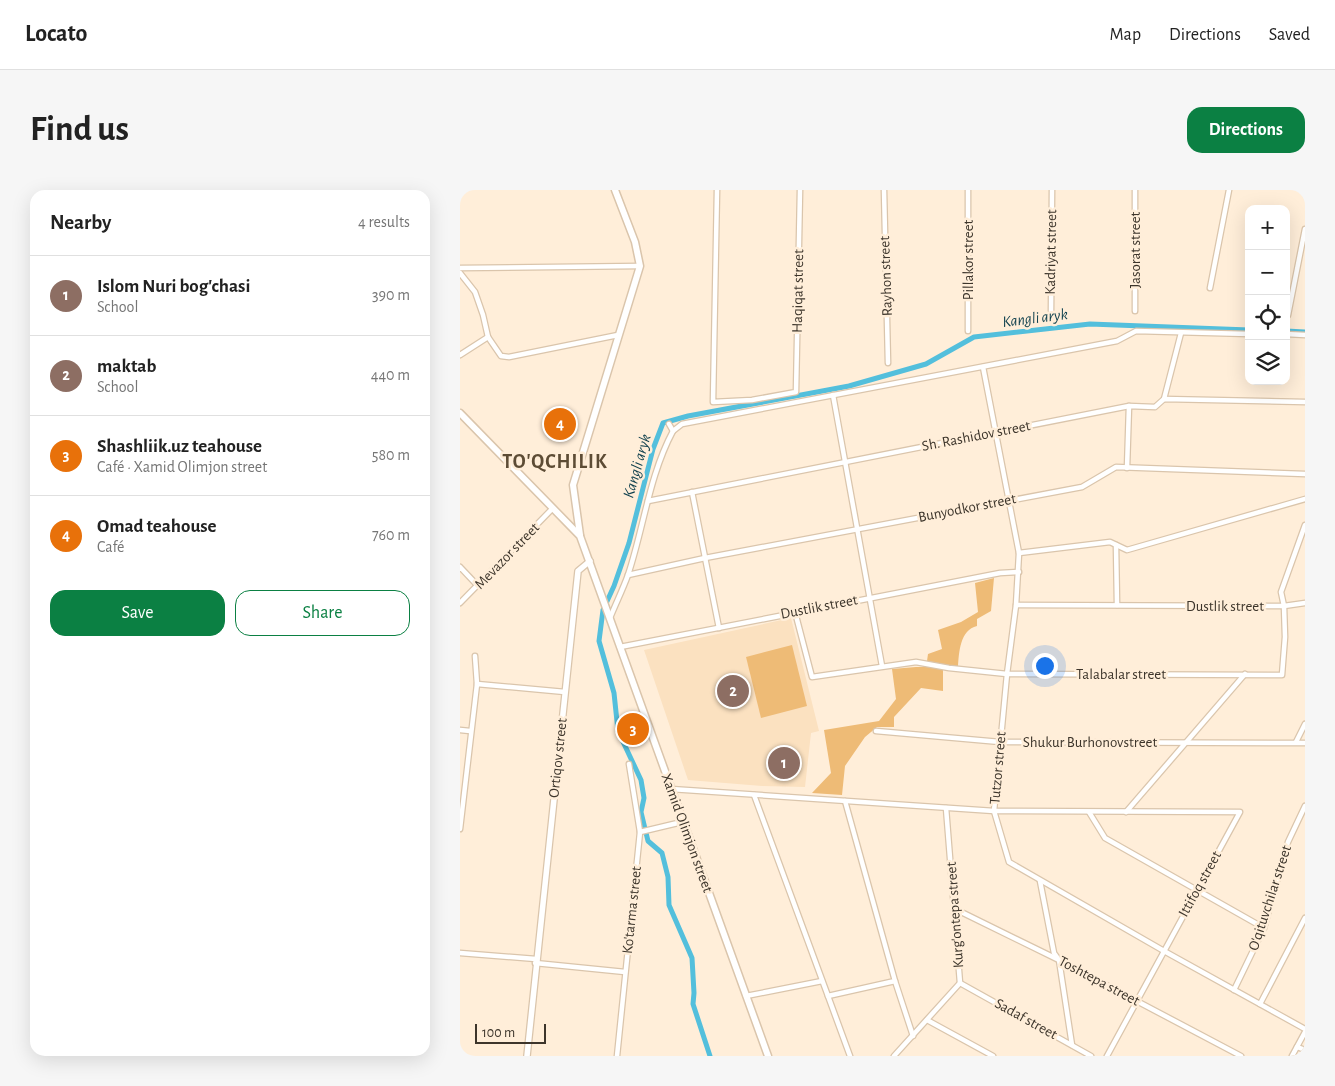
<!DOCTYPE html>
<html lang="en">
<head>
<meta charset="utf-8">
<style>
  body { margin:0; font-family:"Alegreya Sans",sans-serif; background:#f6f6f6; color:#222 }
  .controls { position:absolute; right:15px; top:15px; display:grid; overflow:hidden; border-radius:10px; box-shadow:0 5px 20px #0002 }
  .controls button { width:45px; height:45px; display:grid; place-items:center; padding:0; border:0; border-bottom:1px solid #e0e0e0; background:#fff; color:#222; font:25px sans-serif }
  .scale { position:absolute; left:15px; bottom:12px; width:71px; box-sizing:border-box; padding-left:5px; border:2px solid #3d352b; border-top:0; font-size:14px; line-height:18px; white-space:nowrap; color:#3d352b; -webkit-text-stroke:4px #ffeed9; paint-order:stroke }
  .you { position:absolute; left:584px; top:475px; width:18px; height:18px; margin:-12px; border:4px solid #fff; border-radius:50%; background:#1a73e8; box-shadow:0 0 0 8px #1a73e833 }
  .badge { display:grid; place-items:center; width:32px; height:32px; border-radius:50%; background:#0b8043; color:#fff; font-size:16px; font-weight:700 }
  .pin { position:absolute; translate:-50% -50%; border:2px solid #fff; box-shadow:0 1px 5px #0006 }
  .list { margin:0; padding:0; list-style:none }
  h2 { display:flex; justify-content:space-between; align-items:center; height:65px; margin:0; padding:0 20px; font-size:21px }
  h2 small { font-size:16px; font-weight:400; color:#767676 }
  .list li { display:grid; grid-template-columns:32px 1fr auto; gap:15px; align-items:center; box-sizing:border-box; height:80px; padding:0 20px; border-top:1px solid #e0e0e0 }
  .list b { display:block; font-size:19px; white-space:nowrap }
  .list p { margin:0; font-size:16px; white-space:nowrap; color:#767676 }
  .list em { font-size:16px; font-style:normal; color:#767676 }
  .actions { display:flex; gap:10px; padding:15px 20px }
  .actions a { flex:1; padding:11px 0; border:1px solid #0b8043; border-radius:15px; text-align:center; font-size:18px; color:#0b8043 }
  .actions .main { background:#0b8043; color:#fff }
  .icon { flex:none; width:28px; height:28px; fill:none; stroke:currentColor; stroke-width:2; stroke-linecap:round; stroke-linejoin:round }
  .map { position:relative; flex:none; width:845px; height:866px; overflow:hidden; border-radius:15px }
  header { display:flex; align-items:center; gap:30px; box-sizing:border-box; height:70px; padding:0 25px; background:#fff; border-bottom:1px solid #e0e0e0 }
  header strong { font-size:24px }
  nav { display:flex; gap:28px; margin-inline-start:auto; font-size:18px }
  .intro { display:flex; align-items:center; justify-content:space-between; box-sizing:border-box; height:120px; padding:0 30px }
  h1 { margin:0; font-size:35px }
  .button { padding:12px 22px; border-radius:15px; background:#0b8043; color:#fff; font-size:18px; font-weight:700 }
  main { display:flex; gap:30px; padding:0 30px }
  aside { flex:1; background:#fff; border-radius:15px; box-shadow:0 5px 20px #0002 }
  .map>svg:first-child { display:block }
  .built { fill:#fbe1c0 }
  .green { fill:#eebb76 }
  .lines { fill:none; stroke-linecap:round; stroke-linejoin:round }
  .canal { stroke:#53bfdc; stroke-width:5 }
  .minor-casing { stroke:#dac5ac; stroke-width:7 }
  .tertiary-casing { stroke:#dac5ac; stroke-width:8 }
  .secondary-casing { stroke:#dac5ac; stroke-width:9 }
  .minor { stroke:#fff; stroke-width:4.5 }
  .tertiary { stroke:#fff; stroke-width:5.5 }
  .secondary { stroke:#fff; stroke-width:6 }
  .labels { text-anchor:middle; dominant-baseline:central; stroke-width:5; stroke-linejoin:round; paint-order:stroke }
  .street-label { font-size:15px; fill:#3d352b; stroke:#ffeed9 }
  .water-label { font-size:16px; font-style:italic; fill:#12424f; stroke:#ffeed9 }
  .district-label { font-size:20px; font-weight:bold; letter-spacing:1px; fill:#5d4c35; stroke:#ffeed9 }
</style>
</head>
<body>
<header>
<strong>Locato</strong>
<nav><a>Map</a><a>Directions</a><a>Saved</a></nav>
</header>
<div class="intro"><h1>Find us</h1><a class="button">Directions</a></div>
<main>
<aside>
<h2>Nearby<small>4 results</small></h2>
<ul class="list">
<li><span class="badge" style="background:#8d6e63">1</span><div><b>Islom Nuri bog'chasi</b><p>School</p></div><em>390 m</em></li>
<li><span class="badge" style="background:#8d6e63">2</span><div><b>maktab</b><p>School</p></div><em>440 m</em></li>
<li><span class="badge" style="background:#e8710a">3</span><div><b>Shashliik.uz teahouse</b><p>Café · Xamid Olimjon street</p></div><em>580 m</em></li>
<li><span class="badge" style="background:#e8710a">4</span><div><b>Omad teahouse</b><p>Café</p></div><em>760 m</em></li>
</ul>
<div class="actions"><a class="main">Save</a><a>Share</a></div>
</aside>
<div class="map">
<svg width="845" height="866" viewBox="0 0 845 866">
  <rect width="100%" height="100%" fill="#ffeed9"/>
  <path class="built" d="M331,428l28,113 -8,2 -6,54 -43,-1 -74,-6 -44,-130z"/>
  <g class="green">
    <path d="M534,388l-3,33 -14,8v7c-17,4 -18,26 -19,41l-31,-6 1,-7 14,-5 -4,-19 23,-8 17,-10 -3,-29z"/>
    <path d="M332,455l15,61 -46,12 -15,-61z"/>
    <path d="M456,477h15l12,3v21l-22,-3 -27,29v10h-17l-12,10 -20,29 -3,29 -30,-2 19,-20 -7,-43 55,-9 17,-22 -4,-30z"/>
  </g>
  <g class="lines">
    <g class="canal">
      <path d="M826,141l19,1"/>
      <path d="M250,866l-17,-52 1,-11 -2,-35 -23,-53 -1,-28 -6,-24 -14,-12 -7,-29 3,-14 -3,-18 -23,-49 -4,-38 -15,-52 4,-31 11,-24 15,-43 24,-94 10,-26 25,-7 161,-30 77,-22 48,-27 116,-13 159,6"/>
    </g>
    <defs>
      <g id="minor">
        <path d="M257,0l-4,212 39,-2 44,-8 4,-202"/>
        <path d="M424,0l4,173"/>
        <path d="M508,0v141"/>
        <path d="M675,0v121"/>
        <path d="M0,78l180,-2"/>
        <path d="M0,83l15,19 8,23 5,22 13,19 8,1 109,-22"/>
        <path d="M750,98l19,-98"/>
        <path d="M591,125l1,-125"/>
        <path d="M828,125l17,-86"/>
        <path d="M826,144l19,1"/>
        <path d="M0,165l28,-18"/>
        <path d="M523,177l36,186 -3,52 -9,69 -13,137 15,51 155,89 141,78"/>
        <path d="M373,205l49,271"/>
        <path d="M704,209l17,-66"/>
        <path d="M213,241l9,-7 435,-83 19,-10 113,3"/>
        <path d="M667,278l2,-62"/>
        <path d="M232,302l27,136"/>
        <path d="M188,311l481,-95 26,1 9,-8 141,3"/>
        <path d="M656,355l1,60"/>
        <path d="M559,363l91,-11 17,8 178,-51"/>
        <path d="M0,377l18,19"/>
        <path d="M168,385l77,-17 377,-71 34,-20 189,7"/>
        <path d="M0,413l93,-95"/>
        <path d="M556,415l268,1 21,-3"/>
        <path d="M335,422l17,65 104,-15 33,6 58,6 275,1 3,-38 -1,-31 -3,-14 24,-67"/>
        <path d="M150,428c6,-15 13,-29 18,-43 16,-48 21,-99 45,-144l-4,-7"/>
        <path d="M160,457l380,-74 19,-1"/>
        <path d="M17,494l88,8"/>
        <path d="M0,540l10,1"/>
        <path d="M416,541l124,11 305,1"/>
        <path d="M836,552l9,-18"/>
        <path d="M211,599l323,22 246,1 -133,244"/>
        <path d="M294,605l74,201"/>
        <path d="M385,611l50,180 -67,15 22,60"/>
        <path d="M629,622l16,26 159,90"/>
        <path d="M666,622l119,-138"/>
        <path d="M0,639l17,-145 -2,-28"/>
        <path d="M180,642l42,-10"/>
        <path d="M580,691l14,72 5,7 13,85"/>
        <path d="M495,719l104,51 182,96"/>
        <path d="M0,763l76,6"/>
        <path d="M75,773l90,9"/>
        <path d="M435,791l18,55"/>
        <path d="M500,793l131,73"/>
        <path d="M774,800l30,-62 24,-86 17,-36"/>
        <path d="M286,806l76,-15"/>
        <path d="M800,814l45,-86"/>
        <path d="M467,830l66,36"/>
        <path d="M837,857l8,3"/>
        <path d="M157,866l23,-224 -11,-68"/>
        <path d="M434,866l66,-73 -14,-175"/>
        <path d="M832,866l13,-24"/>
      </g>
      <path id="tertiary" d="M67,866l51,-485 12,-10"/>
      <g id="secondary">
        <path d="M0,223l120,123 188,520"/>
        <path d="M120,345l-7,-50 67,-219 -5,-24 -20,-52"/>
      </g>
    </defs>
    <use href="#minor" class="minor-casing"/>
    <use href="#tertiary" class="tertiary-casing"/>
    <use href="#secondary" class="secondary-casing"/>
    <use href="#minor" class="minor"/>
    <use href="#tertiary" class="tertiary"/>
    <use href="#secondary" class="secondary"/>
  </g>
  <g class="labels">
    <g class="street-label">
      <text transform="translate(675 60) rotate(-90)">Jasorat street</text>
      <text transform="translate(591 62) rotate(-89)">Kadriyat street</text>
      <text transform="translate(508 70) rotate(-90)">Pillakor street</text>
      <text transform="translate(426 86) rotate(-92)">Rayhon street</text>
      <text transform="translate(338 101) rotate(-89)">Haqiqat street</text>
      <text transform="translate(516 246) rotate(-11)">Sh. Rashidov street</text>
      <text transform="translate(507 318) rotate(-11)">Bunyodkor street</text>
      <text transform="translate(47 366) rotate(-46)">Mevazor street</text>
      <text x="765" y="416">Dustlik street</text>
      <text transform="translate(359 417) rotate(-11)">Dustlik street</text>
      <text x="661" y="484">Talabalar street</text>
      <text x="630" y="552">Shukur Burhonovstreet</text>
      <text transform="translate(98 568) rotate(-84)">Ortiqov street</text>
      <text transform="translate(538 578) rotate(-85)">Tutzor street</text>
      <text transform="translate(227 643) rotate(70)">Xamid Olimjon street</text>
      <text transform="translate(740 694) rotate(-61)">Ittifoq street</text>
      <text transform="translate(810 708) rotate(-72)">O'qituvchilar street</text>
      <text transform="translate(172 720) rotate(-84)">Ko'tarma street</text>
      <text transform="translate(495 725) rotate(-94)">Kurg'ontepa street</text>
      <text transform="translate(639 791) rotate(28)">Toshtepa street</text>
      <text transform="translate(566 829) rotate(29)">Sadaf street</text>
    </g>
    <g class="water-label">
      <text transform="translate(575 128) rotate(-7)">Kangli aryk</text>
      <text transform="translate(177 276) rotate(-74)">Kangli aryk</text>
    </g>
    <g class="district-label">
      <text x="95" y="272">TO'QCHILIK</text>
    </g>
  </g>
</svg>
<div class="controls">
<button>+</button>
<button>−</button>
<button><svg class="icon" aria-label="locate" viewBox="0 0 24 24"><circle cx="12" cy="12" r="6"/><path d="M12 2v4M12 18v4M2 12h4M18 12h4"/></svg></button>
<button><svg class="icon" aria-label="layers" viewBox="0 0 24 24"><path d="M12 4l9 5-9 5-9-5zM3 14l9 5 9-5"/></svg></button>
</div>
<div class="scale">100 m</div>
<div class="you"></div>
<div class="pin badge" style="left:324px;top:573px;background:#8d6e63">1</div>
<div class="pin badge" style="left:273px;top:501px;background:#8d6e63">2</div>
<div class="pin badge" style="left:173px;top:539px;background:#e8710a">3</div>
<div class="pin badge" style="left:100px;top:234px;background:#e8710a">4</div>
</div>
</main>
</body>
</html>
